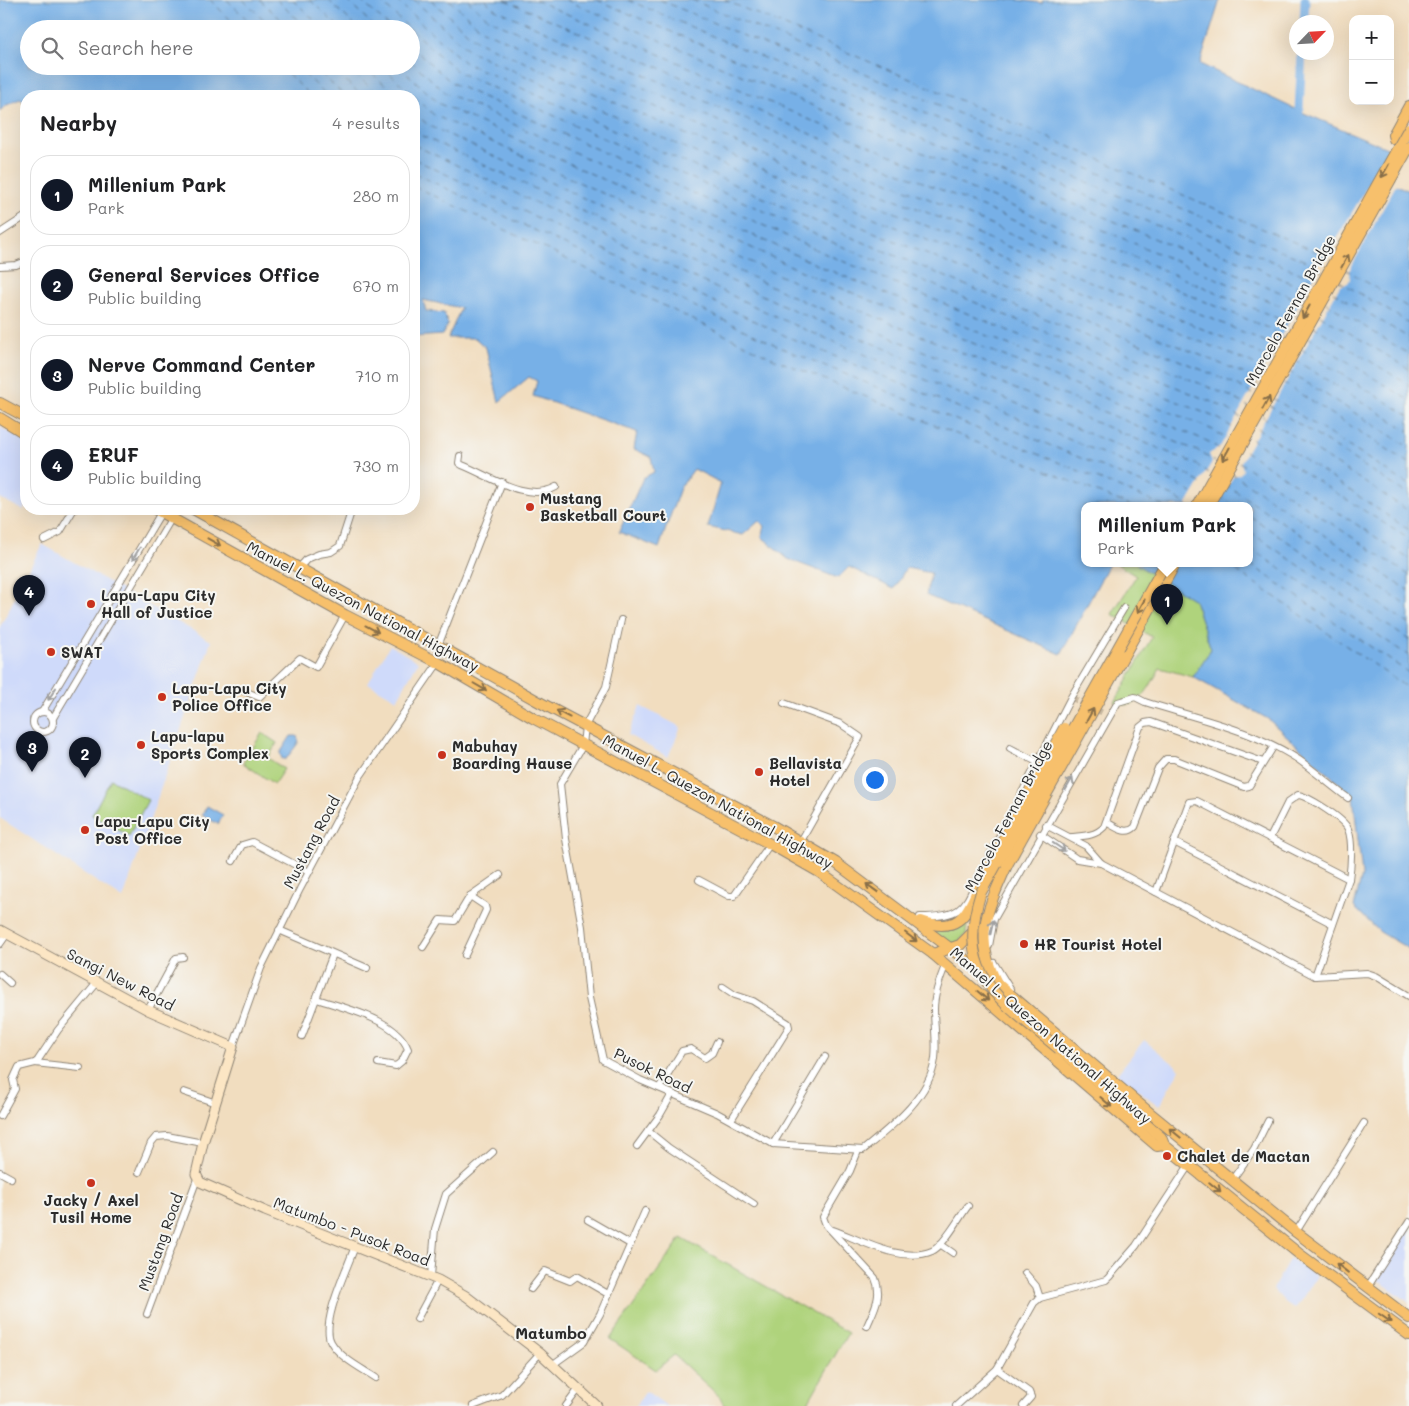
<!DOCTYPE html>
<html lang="en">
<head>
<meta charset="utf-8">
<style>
  body { margin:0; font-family:Mali,sans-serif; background:#f2f2f2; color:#202124 }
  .controls { position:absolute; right:15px; top:15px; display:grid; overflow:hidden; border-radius:10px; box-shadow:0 5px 20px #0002 }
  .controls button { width:45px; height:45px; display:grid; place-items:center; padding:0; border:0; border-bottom:1px solid #e0e0e0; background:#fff; color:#202124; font:25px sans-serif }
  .compass { position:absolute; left:1289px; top:15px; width:45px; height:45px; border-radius:50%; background:#fff; box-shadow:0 5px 20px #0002; rotate:65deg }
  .you { position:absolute; left:874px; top:779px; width:18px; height:18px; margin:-12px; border:4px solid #fff; border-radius:50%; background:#1a73e8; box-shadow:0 0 0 8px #1a73e833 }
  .badge { display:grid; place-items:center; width:32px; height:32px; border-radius:50%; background:#111827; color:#fff; font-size:16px; font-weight:700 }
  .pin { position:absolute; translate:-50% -41px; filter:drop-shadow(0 1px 2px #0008) }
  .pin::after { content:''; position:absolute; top:26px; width:18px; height:15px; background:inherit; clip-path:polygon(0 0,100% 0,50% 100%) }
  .popup { position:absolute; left:1081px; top:502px; width:172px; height:65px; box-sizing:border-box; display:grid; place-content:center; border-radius:10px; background:#fff; filter:drop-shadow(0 1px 4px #0005); font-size:16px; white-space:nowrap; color:#757577 }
  .popup b { font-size:19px; color:#202124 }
  .popup::after { content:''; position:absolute; left:50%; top:100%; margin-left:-10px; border:10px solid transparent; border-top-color:#fff }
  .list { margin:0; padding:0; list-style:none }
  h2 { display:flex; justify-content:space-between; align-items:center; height:65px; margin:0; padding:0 20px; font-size:21px }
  h2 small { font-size:16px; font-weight:400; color:#757577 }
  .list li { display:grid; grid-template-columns:32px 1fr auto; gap:15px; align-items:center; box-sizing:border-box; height:80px; margin:0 10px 10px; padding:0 10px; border:1px solid #e0e0e0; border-radius:20px }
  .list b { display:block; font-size:19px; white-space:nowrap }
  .list p { margin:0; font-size:16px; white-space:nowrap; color:#757577 }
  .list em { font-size:16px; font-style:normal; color:#757577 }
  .icon { flex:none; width:28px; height:28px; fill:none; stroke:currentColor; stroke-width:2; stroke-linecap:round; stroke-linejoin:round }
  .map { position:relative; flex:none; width:1409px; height:1406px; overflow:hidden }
  .search { position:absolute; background:#fff; box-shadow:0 5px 20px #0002; left:20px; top:20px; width:400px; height:55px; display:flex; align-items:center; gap:12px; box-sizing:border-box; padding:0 18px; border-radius:28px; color:#757577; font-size:19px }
  .panel { position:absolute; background:#fff; box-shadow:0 5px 20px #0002; left:20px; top:90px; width:400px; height:425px; border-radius:20px }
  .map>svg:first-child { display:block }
  .built { fill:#cfdafa }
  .green { fill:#afd37c; stroke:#6d7f54 }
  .water { fill:#77b0e7; stroke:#516e89; fill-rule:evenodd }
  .pier { fill:#f1ddbf }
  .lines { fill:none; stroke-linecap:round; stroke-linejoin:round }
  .canal { stroke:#77b0e7; stroke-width:9 }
  .ferry { stroke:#465a6d; stroke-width:1; stroke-dasharray:6 5; stroke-linecap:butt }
  .street-tunnel { stroke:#c9b9a1; stroke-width:6; stroke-dasharray:6 3; stroke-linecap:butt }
  .street-casing { stroke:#8e8475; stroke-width:8 }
  .secondary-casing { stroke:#8e8475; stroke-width:11 }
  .primary-casing { stroke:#8e8475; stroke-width:12 }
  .street { stroke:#fff; stroke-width:6 }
  .secondary { stroke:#fce6c4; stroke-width:9 }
  .primary { stroke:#f7c06c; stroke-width:10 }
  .primary-bridge-casing { stroke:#8e8475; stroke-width:12; stroke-linecap:butt }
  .primary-bridge { stroke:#f7c06c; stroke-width:10 }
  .oneway { stroke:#876e48 }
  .oneway2 { stroke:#a0a0a0 }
  .poi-dot { fill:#c8321e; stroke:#f6f6f2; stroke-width:2 }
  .labels { text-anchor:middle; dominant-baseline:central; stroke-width:4; stroke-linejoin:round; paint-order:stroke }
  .street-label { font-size:15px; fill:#2b2b2b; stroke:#f6f6f2 }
  .poi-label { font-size:15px; font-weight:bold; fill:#2b2b2b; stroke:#f6f6f2; text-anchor:start }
  .neighbourhood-label { font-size:16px; font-weight:bold; fill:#2b2b2b; stroke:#f6f6f2 }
</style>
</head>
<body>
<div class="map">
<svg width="1409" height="1406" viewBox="0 0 1409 1406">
  <rect width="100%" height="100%" fill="#f6f6f2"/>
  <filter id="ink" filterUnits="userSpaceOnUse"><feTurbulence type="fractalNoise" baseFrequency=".02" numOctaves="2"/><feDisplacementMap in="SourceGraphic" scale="10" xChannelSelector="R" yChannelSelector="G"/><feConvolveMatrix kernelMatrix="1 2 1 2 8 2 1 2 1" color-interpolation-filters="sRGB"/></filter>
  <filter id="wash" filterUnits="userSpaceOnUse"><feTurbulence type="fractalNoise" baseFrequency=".0096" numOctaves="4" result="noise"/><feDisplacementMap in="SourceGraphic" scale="20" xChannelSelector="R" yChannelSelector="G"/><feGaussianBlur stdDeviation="1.12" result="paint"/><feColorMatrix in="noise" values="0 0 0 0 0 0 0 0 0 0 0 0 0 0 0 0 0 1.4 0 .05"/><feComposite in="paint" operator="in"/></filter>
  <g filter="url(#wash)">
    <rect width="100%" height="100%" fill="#f1ddbf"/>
    <g class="built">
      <path d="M0,427l26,15v62l-3,6 -23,-12z"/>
      <path d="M42,544l169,97 -88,258 -123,-81v-191z"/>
      <path d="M390,645l28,17 -21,38 -29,-17z"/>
      <path d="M640,706l41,21 -13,30 -40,-22z"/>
      <path d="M1144,1040l36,29 -21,37 -42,-32z"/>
      <path d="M1407,1227l2,1v74l-34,-24z"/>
      <path d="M1290,1258l27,18 -22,33 -10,-7 -12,-13z"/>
      <path d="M646,1391l21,15h-31z"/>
    </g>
    <g class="green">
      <path d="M1117,564h19l58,36 17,49 -18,28 -33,-9c-10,17 -21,46 -45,34l37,-65 -40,-23 24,-38z"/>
      <path d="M262,733l15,10 -9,15 16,11 -10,15 -31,-21z"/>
      <path d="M111,779l37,21 -19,36 -37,-21z"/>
      <path d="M967,922l-1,12 -9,9 -8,2 -18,-15 16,1z"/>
      <path d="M681,1238l167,95 -42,73h-82l-4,-9 -46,-42 -18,15 -46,-31z"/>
    </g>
    <g class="water">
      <path d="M0,0h1018l24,3 1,-3h177l-20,64 99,47 102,43 -15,26 23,11v758l-29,-17 -26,-25 8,-32 -9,-79 -85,-77 -75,-42 18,-28 -17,-49 -58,-36h114v-58h-166v58h25l-48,90 -135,-59 5,-22 -25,-5 -12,21 -45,-22 -11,11 -50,-19 -26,-22 3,-11 -6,-5 -16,14 -35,-8 13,-44 -27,-14 -14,19 -21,60 -40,-16 24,-54 11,-6 -3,-15 -17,-8 3,-17 -104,-36 4,-15 -8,-4 -30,25 -13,-54 -11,-10h-27l13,-30 -38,-8 3,11 18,2 4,11 -6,11 -28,2v-241h-388v7l-6,-4 -15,7 -5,5zM29,29h382v37h-382z"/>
      <path d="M291,736h6l2,6 -13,17h-4l-2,-6z"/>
      <path d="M207,806l16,9 -5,9 -16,-9z"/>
    </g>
    <path class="pier" d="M1391,147l11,5 -13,27 8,4 -48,88 1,8 -2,4 -8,3 -99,176 2,8 -3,4 -7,3 -17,29h-30l26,-44 -3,-8 11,-7 97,-176v-10l9,-5z"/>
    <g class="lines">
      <g class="canal">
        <path d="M1304,22l1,-22"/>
        <path d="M1299,111l3,-59"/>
      </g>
      <g class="ferry">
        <path d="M210,0l30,29"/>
        <path d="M227,0l30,29"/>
        <path d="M243,0l31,29"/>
        <path d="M260,0l31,29"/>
        <path d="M277,0l30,29"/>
        <path d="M293,0l31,29"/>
        <path d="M310,0l31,29"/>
        <path d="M328,0l31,29"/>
        <path d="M347,0l30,29"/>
        <path d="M360,0l32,29"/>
        <path d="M379,0l31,29"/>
        <path d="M396,0l68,62 375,170 393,165 17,10"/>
        <path d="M414,0l56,51 375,169 393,165 17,11"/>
        <path d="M431,0l46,41 374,167 394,166 13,11"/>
        <path d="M449,0l34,30 373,166 395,167 16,10"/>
        <path d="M467,0l22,19 373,166 395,167 15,9"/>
        <path d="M485,0l10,9 373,164 396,168 15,9"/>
        <path d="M505,0l368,161 397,168 15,10"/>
        <path d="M535,0l344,150 398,168 14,9"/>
        <path d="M566,0l717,307 14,9"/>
        <path d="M597,0l692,296 15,9"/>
        <path d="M628,0l668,285 16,9"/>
        <path d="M660,0l642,274 14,8"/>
        <path d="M692,0l616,262 14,9"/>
        <path d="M724,0l591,251 14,9"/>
        <path d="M411,30l47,42 376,171 392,165 15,10"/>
        <path d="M411,46l41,37 376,172 391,164 16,10"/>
        <path d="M411,61l35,32 376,174 391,163 16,10"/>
        <path d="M280,66l31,30"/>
        <path d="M296,66l32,30"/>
        <path d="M313,66l32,30"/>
        <path d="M330,66l32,30"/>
        <path d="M347,66l32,30"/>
        <path d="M364,66l33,30"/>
        <path d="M382,66l52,49 377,175 389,162 15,10"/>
        <path d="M399,66l41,38 377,174 390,163 16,11"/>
        <path d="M414,112l14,13 377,177 389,161 15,10"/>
        <path d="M414,128l8,8 378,177 388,162 15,10"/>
        <path d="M414,145l380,180 387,161 15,10"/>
        <path d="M414,159l374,178 387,160 13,9"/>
        <path d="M414,173l368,175 382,158"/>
        <path d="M414,186l363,174 354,146"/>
        <path d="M1345,269l64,39"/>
        <path d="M1339,281l70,42"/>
        <path d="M1333,292l76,46"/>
        <path d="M1326,303l83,51"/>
        <path d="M1320,315l89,54"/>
        <path d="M1313,326l96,59"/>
        <path d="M1308,337l101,63"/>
        <path d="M1301,349l108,67"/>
        <path d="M1295,360l114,71"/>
        <path d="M1288,371l121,76"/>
        <path d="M1283,383l126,80"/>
        <path d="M1273,398l136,87"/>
        <path d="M1269,405l140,90"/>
        <path d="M1262,416l147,95"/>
        <path d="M1257,428l152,102"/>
        <path d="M1251,439l158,100"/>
        <path d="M1245,451l164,108"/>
        <path d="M1239,462l170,113"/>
        <path d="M1231,473l178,118"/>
        <path d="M1225,484l184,123"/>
        <path d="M1219,496l16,10"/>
        <path d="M1250,516l159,108"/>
        <path d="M1250,532l159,108"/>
        <path d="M1250,548l159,108"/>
        <path d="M1227,564l182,125"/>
        <path d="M1250,564l159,109"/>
      </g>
    </g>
  </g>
  <g filter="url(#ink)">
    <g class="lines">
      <path class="street-tunnel" d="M1072,698l31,15"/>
      <defs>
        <g id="street">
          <path d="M0,233l26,-17"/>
          <path d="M0,266l16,-1 10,-4"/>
          <path d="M460,456l-1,7 3,2c28,11 65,38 94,22"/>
          <path d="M44,540l16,-8 14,-23"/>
          <path d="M299,568l8,-9 12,-5 12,-2 9,-6 12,-37"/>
          <path d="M621,620l-15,67 -21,39 -2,19 -23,39 6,55 16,88 7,71 14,62 37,20 77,33 56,31 90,6c28,-23 67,-53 72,-91 2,-17 -1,-34 -1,-50 0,-15 6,-31 12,-45"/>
          <path d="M438,646l64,-164"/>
          <path d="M239,689l20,8 41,-39 16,9 29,-52"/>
          <path d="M784,703l57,21 19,13 -59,104"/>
          <path d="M42,712l120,-201"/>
          <circle cx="43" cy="722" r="10"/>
          <path d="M53,718l124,-209"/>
          <path d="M1010,748l27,14"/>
          <path d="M1106,822c10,5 20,14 29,5l23,-59 8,-9h8l70,28 5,-1 23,-37"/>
          <path d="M1046,825l40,21 15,17 214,113 52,-3 9,3 33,20"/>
          <path d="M1040,834l37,25 24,4"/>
          <path d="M1072,837c12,-1 23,-1 32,-10l36,-100 5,-4 6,-1 112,40"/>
          <path d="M1270,838l18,-36 10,-7c10,1 46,24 50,34 5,12 3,37 1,50l-34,97"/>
          <path d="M1174,842l159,82"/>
          <path d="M990,855l81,-158 53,-89"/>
          <path d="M233,861l9,-16 10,-3 57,30"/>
          <path d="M699,880l30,16h5l36,-52"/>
          <path d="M1156,892l33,-90 8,-1 152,78"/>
          <path d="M920,917c48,0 44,-12 64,-51"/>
          <path d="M279,930l88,38"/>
          <path d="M0,944l7,-10"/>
          <path d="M989,946l5,-27 124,-217 17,-5 10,5c51,16 109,28 154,58 17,12 32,26 49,38"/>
          <path d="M423,947l17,-27 15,1 15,-25 30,-21"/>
          <path d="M465,955l21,-45 -1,-4 -15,-10"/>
          <path d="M994,963l16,26"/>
          <path d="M0,974l10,9"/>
          <path d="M723,987l12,8 18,6 35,22 1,4 -58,93"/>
          <path d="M317,999c29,10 79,20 91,50l-6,12 -6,5 -18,-3"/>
          <path d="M148,1010l28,-52 7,-1"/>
          <path d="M302,1036l31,-82"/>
          <path d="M233,1047l28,-79 39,-79 59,-111 79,-115"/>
          <path d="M35,1063l45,5"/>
          <path d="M659,1088l23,-37 9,-2 14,9 7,-5 5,-11"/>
          <path d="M184,1092l32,11"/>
          <path d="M0,1116l15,-27 -2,-9 6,-13 16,-4 3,-3 20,-30 38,-46"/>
          <path d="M648,1131l21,17 85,56"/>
          <path d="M773,1144l52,-87"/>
          <path d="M637,1146l23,-31 12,-21"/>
          <path d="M858,1151l-8,20 -27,46 3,8 49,53c8,18 -1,31 -8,48"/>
          <path d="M0,1172l11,6"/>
          <path d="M139,1172l12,-29 5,-6 11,-1 36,7"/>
          <path d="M1232,1180l22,-31 14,-28"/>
          <path d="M588,1220l42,24"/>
          <path d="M833,1230c28,10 69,34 99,21 12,-5 28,-35 36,-45"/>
          <path d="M1296,1232l68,-109"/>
          <path d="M940,1244l13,9"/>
          <path d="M355,1246c-7,21 -35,77 -24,96 9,16 30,26 45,36"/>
          <path d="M1025,1273l11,13 4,12"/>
          <path d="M431,1276l4,-47 11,-35 47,-42"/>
          <path d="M1367,1288l42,-66"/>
          <path d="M531,1289l14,-18 25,10 7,-5 31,18"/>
          <path d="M147,1314l50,-135"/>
          <path d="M417,1319l21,-39"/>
          <path d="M552,1365l32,-23 16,-28 45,-103"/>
          <path d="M997,1369l32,23 2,5 -8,9"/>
          <path d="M473,1406l29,-11 38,-42"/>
          <path d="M566,1406l12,-16"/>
          <path d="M956,1406l41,-37 37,-66 6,-5 66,-18 3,-3 27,-31 53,-81"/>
        </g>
        <path id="secondary" d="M0,930l148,80 85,37 -30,96 -7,31 4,8 65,29 173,69 28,16 74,57 57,53"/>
        <g id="primary">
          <path d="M1406,147l-12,-8 -1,-4 16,-29"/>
          <path d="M0,403l26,14"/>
          <path d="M0,418l26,16"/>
          <path d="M155,509l190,106 94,48 94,55 237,126 49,28 114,82 224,192 7,-1 134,108 111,82"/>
          <path d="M193,509l350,195 230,122 63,37 162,121 152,129 146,119 113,86"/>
          <path d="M1124,655l51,-91"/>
          <path d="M921,921c35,12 45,-3 57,-33"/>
          <path d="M933,954l27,-9 16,-16"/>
          <path d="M996,981c-23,-46 -8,-72 11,-116"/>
          <path d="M1059,1049l102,88 3,8"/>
        </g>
      </defs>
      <use href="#street" class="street-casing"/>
      <use href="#secondary" class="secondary-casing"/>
      <use href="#primary" class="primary-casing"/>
      <use href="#street" class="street"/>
      <use href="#secondary" class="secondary"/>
      <use href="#primary" class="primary"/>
      <defs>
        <g id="primary-bridge">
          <path d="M1197,506l212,-378"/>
          <path d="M1208,506l201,-359"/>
          <path d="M1007,865l117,-210"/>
          <path d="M986,871l78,-143"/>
          <path d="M1059,1049c-58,-49 -105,-72 -78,-157l184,-328"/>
        </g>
      </defs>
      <use href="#primary-bridge" class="primary-bridge-casing"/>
      <use href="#primary-bridge" class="primary-bridge"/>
    </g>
    <defs><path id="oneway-shaft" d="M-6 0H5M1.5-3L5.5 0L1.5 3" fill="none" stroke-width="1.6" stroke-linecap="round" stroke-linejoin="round" transform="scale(1.25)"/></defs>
    <g class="oneway">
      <use href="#oneway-shaft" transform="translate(1385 171) rotate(119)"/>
      <use href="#oneway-shaft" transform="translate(1345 261) rotate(-61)"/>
      <use href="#oneway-shaft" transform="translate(1306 312) rotate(119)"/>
      <use href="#oneway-shaft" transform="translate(1266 403) rotate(-61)"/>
      <use href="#oneway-shaft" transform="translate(1226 454) rotate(119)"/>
      <use href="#oneway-shaft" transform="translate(214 542) rotate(29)"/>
      <use href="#oneway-shaft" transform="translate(1141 606) rotate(119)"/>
      <use href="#oneway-shaft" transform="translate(372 629) rotate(28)"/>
      <use href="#oneway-shaft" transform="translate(480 687) rotate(30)"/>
      <use href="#oneway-shaft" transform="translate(563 714) rotate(-152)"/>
      <use href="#oneway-shaft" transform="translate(1090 715) rotate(-61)"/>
      <use href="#oneway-shaft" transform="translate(872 888) rotate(-144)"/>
      <use href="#oneway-shaft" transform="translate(911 937) rotate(37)"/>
      <use href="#oneway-shaft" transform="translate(983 996) rotate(41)"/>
      <use href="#oneway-shaft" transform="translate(1106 1102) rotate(41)"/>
      <use href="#oneway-shaft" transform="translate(1175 1133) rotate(-141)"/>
      <use href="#oneway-shaft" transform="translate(1215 1187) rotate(39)"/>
      <use href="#oneway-shaft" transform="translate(1342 1268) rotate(-142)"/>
      <use href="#oneway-shaft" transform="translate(1385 1318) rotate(35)"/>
    </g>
    <g class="oneway2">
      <use href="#oneway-shaft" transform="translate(136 554) rotate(121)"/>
      <use href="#oneway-shaft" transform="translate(52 694) rotate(122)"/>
      <use href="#oneway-shaft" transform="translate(1069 784) rotate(-60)"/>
      <use href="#oneway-shaft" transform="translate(1059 847) rotate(34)"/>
      <use href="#oneway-shaft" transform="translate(992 927) rotate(-78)"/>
    </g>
  </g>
  <g class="poi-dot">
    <circle cx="530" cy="507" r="5"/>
    <circle cx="91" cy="604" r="5"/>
    <circle cx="51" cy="652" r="5"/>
    <circle cx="162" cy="697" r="5"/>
    <circle cx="141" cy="745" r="5"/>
    <circle cx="442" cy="755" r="5"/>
    <circle cx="759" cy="772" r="5"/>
    <circle cx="85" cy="830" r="5"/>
    <circle cx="1024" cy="944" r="5"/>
    <circle cx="1167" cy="1156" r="5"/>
    <circle cx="91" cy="1183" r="5"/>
  </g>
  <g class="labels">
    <g class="street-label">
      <text transform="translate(1290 310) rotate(-61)">Marcelo Fernan Bridge</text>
      <text transform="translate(363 606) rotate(28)">Manuel L. Quezon National Highway</text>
      <text transform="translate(718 801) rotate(29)">Manuel L. Quezon National Highway</text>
      <text transform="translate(1008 816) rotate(-62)">Marcelo Fernan Bridge</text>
      <text transform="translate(311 842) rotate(-62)">Mustang Road</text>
      <text transform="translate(121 979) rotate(27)">Sangi New Road</text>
      <text transform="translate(1051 1035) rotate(41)">Manuel L. Quezon National Highway</text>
      <text transform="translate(653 1070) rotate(26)">Pusok Road</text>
      <text transform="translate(352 1231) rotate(21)">Matumbo - Pusok Road</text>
      <text transform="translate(160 1242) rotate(-70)">Mustang Road</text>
    </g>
    <g class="poi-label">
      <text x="540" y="498">Mustang<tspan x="540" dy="17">Basketball Court</tspan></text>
      <text x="101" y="595">Lapu-Lapu City<tspan x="101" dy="17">Hall of Justice</tspan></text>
      <text x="61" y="652">SWAT</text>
      <text x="172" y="688">Lapu-Lapu City<tspan x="172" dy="17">Police Office</tspan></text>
      <text x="151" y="736">Lapu-lapu<tspan x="151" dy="17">Sports Complex</tspan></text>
      <text x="452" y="746">Mabuhay<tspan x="452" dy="17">Boarding Hause</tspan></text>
      <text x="769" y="763">Bellavista<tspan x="769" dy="17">Hotel</tspan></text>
      <text x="95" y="821">Lapu-Lapu City<tspan x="95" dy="17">Post Office</tspan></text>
      <text x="1034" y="944">HR Tourist Hotel</text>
      <text x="1177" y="1156">Chalet de Mactan</text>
      <text x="91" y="1200" text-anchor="middle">Jacky / Axel<tspan x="91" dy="17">Tusil Home</tspan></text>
    </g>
    <g class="neighbourhood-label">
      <text x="551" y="1332">Matumbo</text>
    </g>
  </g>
</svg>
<div class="controls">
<button>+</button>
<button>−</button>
</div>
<svg class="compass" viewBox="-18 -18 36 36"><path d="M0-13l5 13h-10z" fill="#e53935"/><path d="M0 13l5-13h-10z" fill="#757577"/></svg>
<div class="you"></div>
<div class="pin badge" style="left:1167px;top:625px">1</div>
<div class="popup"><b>Millenium Park</b>Park</div>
<div class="pin badge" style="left:85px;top:778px">2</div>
<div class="pin badge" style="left:32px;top:772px">3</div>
<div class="pin badge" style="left:29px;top:616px">4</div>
<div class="search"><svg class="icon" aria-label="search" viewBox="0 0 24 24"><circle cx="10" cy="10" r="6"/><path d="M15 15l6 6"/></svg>Search here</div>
<section class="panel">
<h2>Nearby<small>4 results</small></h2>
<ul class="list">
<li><span class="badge">1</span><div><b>Millenium Park</b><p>Park</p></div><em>280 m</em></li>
<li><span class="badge">2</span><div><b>General Services Office</b><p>Public building</p></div><em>670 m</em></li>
<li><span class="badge">3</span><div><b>Nerve Command Center</b><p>Public building</p></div><em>710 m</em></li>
<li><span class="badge">4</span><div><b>ERUF</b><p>Public building</p></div><em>730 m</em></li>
</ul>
</section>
</div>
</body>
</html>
